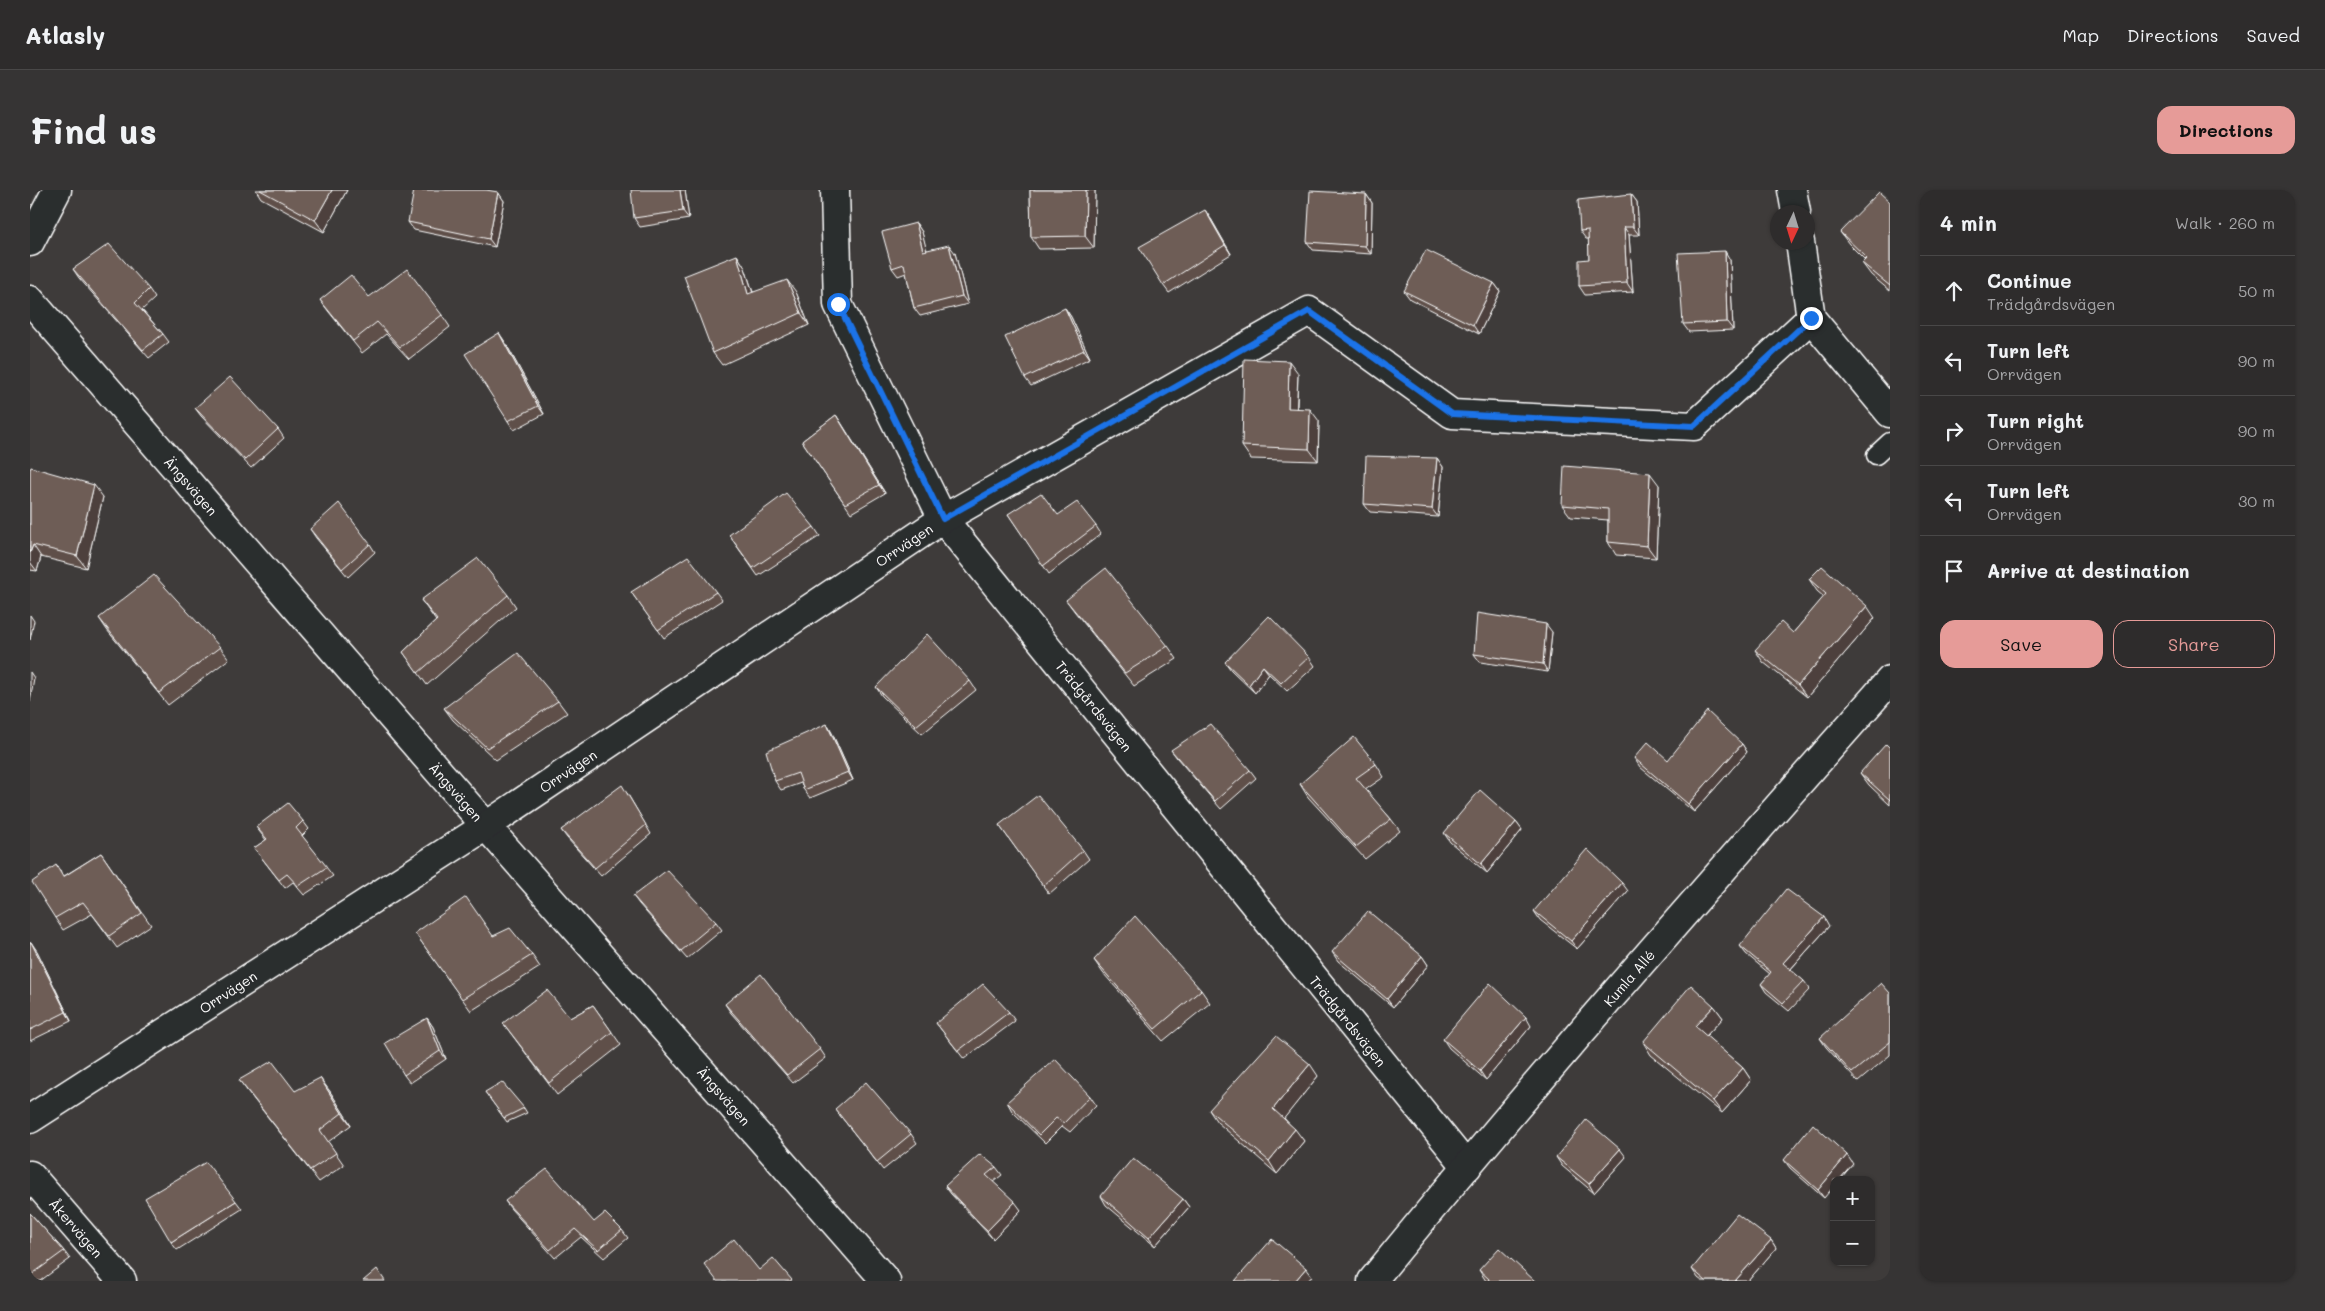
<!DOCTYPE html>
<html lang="en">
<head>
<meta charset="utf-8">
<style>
  body { margin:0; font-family:Mali,sans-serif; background:#363434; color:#f1f3f6 }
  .controls { position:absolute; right:15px; bottom:15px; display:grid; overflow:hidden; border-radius:10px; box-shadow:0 1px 4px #0004 }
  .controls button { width:45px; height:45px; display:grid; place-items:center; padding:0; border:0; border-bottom:1px solid #494848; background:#2e2c2c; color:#f1f3f6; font:25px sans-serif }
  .compass { position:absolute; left:1740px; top:15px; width:45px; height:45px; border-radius:50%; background:#2e2c2c; box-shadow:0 1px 4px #0004; rotate:184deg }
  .stop { position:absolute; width:15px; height:15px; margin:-11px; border:4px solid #1a73e8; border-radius:50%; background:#fff }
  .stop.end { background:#1a73e8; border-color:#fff; box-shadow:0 1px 5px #0008 }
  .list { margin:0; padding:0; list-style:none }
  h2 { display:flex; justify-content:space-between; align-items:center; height:65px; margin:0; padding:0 20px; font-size:21px }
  h2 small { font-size:16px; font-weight:400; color:#a7a7a9 }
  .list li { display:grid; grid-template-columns:32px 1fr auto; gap:15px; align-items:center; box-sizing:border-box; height:70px; padding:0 20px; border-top:1px solid #494848 }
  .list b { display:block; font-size:19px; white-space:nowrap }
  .list p { margin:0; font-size:16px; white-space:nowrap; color:#a7a7a9 }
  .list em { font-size:16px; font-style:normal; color:#a7a7a9 }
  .actions { display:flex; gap:10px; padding:15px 20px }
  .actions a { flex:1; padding:11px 0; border:1px solid #e69b98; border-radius:15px; text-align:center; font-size:18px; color:#e69b98 }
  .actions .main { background:#e69b98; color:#111 }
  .icon { flex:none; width:28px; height:28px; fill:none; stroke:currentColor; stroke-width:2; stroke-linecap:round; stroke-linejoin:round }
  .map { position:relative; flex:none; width:1860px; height:1091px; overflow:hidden; border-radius:15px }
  header { display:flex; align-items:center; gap:30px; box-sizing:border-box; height:70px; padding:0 25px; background:#2e2c2c; border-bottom:1px solid #494848 }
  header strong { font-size:24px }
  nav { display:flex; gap:28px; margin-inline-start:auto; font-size:18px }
  .intro { display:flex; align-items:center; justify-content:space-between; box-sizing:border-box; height:120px; padding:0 30px }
  h1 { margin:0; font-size:35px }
  .button { padding:12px 22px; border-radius:15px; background:#e69b98; color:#111; font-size:18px; font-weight:700 }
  main { display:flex; gap:30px; padding:0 30px }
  aside { flex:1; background:#2e2c2c; border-radius:15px; box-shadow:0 1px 4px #0004 }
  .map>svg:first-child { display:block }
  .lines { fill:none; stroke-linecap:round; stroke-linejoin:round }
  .lane-casing { stroke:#fff; stroke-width:21 }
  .street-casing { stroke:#fff; stroke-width:31 }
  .lane { stroke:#2a2d2e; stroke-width:18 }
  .street { stroke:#2a2d2e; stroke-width:28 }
  .wall { fill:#5f504a; stroke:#fff }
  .shaded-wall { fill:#4d413c; stroke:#fff }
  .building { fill:#6e5d56; stroke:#fff }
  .route { stroke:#1a73e8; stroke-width:6 }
  .labels { text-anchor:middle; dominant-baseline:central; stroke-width:4.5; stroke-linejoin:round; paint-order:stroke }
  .street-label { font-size:14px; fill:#fff; stroke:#2a2d2e }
</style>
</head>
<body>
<header>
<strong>Atlasly</strong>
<nav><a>Map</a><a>Directions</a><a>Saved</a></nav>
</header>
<div class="intro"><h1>Find us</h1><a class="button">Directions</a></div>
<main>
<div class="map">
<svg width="1860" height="1091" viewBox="0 0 1860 1091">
  <rect width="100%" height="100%" fill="#3e3b3a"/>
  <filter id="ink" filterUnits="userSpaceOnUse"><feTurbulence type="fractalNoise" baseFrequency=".02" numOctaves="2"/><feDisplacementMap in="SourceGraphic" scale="10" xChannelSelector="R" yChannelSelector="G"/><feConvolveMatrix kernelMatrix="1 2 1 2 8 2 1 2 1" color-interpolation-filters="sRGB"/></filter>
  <g filter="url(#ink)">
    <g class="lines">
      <defs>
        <path id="lane" d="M1846,265l14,-13"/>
        <g id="street">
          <path d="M805,0l3,114 105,215 524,648"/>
          <path d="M1762,0l4,22"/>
          <path d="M0,52l27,-52"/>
          <path d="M1770,52l11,76 79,95"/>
          <path d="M0,110l456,526 400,455"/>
          <path d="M0,929l456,-293 457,-307 366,-208 143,103 242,12 117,-108"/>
          <path d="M0,985l92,106"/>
          <path d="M1342,1091c167,-205 343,-403 518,-601"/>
        </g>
      </defs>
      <use href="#lane" class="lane-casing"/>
      <use href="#street" class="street-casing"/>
      <use href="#lane" class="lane"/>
      <use href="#street" class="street"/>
    </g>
    <g class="wall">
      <path d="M226,0h91l-23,42 -63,-34z"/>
      <path d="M655,0l4,29 -49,8 -6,-9z"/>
      <path d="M1000,0h65l-1,58 -55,1 -8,-12z"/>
      <path d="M468,2l6,9 -9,46 -81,-17 -6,-8z"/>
      <path d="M1336,4l6,9 -1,51 -58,-4 -6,-8z"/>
      <path d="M1601,4l6,8 2,33h-10l4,57 -48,3 -6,-9 10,-27v-20h-3l-6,-8z"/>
      <path d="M1860,12v89l-19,-16 -9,-12 3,-3 -16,-16 -9,-12z"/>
      <path d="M1181,29l20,35 -62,39 -6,-8z"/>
      <path d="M886,33l6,9 4,18 29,3 13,51 -48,12 -6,-8 -8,-35 -8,3 -6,-8z"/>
      <path d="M707,65l8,13 8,24h43l13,33 -87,40 -9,-12z"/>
      <path d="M1700,70l3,70 -44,2 -6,-8z"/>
      <path d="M43,79l76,20 6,9 -13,12 21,24 6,8 -20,16 -70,-80z"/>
      <path d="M1464,93l6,8 -21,43 -69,-35 -6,-8z"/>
      <path d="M339,107l73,18 8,12 -41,32 -23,-25 -24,19 -33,-41 -9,-12z"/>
      <path d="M1035,118l6,9 19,41 -59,28 -6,-8z"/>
      <path d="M469,143l6,9 39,72 -30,16 -6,-9z"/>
      <path d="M1268,183l-1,35 22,13 -1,40 -67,-2 -9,-13z"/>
      <path d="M165,218l83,21 6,9 -33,30 -50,-52z"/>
      <path d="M806,225l49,78 -34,20 -49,-72z"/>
      <path d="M1407,268l6,9 -5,50 -68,-5 -6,-8z"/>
      <path d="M0,280l73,27 -17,71 -45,-11 -4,14 -7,-1z"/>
      <path d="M1629,295l-3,73 -40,-3 -8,-13v-22l-37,-3 -9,-12z"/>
      <path d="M978,324l50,1 38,11 5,8 -52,40z"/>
      <path d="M784,337l6,9 -62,40 -29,-41z"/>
      <path d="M280,339l60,15 5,8 -27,25 -32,-39z"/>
      <path d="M1779,389l66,39 -68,79 -44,-35 -8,-12 38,-17 31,-36 -7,-6z"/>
      <path d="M601,402h85l6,8 -58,38z"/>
      <path d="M478,405l8,12 -89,78 -24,-33 33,-31 -15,-21z"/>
      <path d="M1036,410l102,46 9,13 -43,27 -59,-74z"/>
      <path d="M69,428l121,29 9,12 -61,46 -61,-75z"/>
      <path d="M1522,442l-4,40 -68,-10 -6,-8z"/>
      <path d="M1279,467l6,9 -28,25 -18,-17 -14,19 -24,-23 -6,-8z"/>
      <path d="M940,491l6,9 -54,44 -40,-38 -6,-9z"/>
      <path d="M528,511l9,12 -71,47 -43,-40 -9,-12z"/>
      <path d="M797,534l5,9 21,47 -43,18 -6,-8 -3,-7 -20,7 -6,-9z"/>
      <path d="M1712,554l5,8 -53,60 -54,-45 -6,-9 34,2z"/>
      <path d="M1860,558v57l-21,-20 -9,-12z"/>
      <path d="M1141,560l79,20 6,8 -35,31 -44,-51z"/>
      <path d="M1346,574l8,13 -19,13 26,29 9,12 -35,28 -57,-62 -8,-13z"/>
      <path d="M597,603l24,41 -50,42 -34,-38 -6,-8z"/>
      <path d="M273,631l6,8 -7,7 31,40 -29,19 -11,-13 -8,6 -31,-40 12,-8 -10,-13z"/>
      <path d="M1486,632l6,8 -35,43 -37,-31 -6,-9z"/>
      <path d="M969,635l84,25 6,9 -40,35z"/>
      <path d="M71,663l50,72 -34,23 -25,-34 -29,16 -8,-12 1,-53 8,11z"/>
      <path d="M1598,701l-51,58 -37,-29 -6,-9z"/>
      <path d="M603,706l83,26 6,8 -35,29 -48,-55z"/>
      <path d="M1799,736l-39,44 14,11 6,8 -21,22 -23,-19 -5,-8 9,-10 -24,-20 -6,-8z"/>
      <path d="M385,743l78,3 39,19 8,12 -69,44z"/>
      <path d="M0,753l7,8 34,70 -41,20z"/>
      <path d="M1302,762l90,4 6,9 -35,42 -55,-46z"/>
      <path d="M1064,770l107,30 9,13 -47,38 -60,-68z"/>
      <path d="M1860,803v62l-32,27 -32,-35 -6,-9z"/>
      <path d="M695,814l95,45 6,9 -33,25 -62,-70z"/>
      <path d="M563,815l28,40 -64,50 -54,-72 67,-5z"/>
      <path d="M1684,816l9,12 -17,18 37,32 8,12 -29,33 -71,-58 -8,-13z"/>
      <path d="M979,822l6,9 -51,38 -28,-36z"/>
      <path d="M397,828l6,9 13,32 -36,24 -6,-8z"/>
      <path d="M1501,836l-45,54 -37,-32 -6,-9z"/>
      <path d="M1288,886l-34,42 20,23 -27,33 -60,-52 -8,-12z"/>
      <path d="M209,890l56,11 34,-1 22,35 -23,17 16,23 -25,17 -71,-90z"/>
      <path d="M455,902l39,16 3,5 -20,9z"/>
      <path d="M1060,906l6,9 -26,27 -8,-6 -17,17 -33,-32 -5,-9z"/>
      <path d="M805,919l76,25 6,9 -34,27z"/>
      <path d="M1526,967h70l-32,36 -32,-27z"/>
      <path d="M1754,970l69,4 -14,16h-5l-10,18 -34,-30z"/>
      <path d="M966,977l6,8 -9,7 28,28 -28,29 -42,-45 -6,-8z"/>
      <path d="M1071,1006l82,3 6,8 -34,39 -49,-41z"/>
      <path d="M206,1011l6,8 -65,41 -6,-8z"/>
      <path d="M475,1011l89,21 28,8 6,8 -24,20 -23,-21 -26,21 -44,-49z"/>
      <path d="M0,1023l34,38 6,8 -30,22h-6l-4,-5z"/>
      <path d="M1741,1050l5,8 -28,33h-46l-4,-3 -6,-9z"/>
      <path d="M1449,1080l56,11h-49z"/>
    </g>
    <g class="shaded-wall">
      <path d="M302,0h15l-23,42 -9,-12z"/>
      <path d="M650,0h5l4,29 -6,-8z"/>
      <path d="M1056,0h9l-1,58 -9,-12z"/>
      <path d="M468,2l6,9 -9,46 -6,-8z"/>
      <path d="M1336,4l6,9 -1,51 -6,-8z"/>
      <path d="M1601,4l6,8 2,33 -6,-8z"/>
      <path d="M1175,20l6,9 20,35 -6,-9z"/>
      <path d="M886,33l6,9 7,27 -6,-8z"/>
      <path d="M1594,37l5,8 4,57 -6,-9z"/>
      <path d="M919,55l6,8 13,51 -6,-8z"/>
      <path d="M1695,61l5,9 3,70 -6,-8z"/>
      <path d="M707,65l8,13 12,38 -9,-12z"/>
      <path d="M757,90l9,12 13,33 -8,-12z"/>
      <path d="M1464,93l6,8 -21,43 -6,-9z"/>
      <path d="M1035,118l6,9 19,41 -6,-8z"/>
      <path d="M469,143l6,9 39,72 -6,-8z"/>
      <path d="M1259,171l9,12 -2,47 -8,-12z"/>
      <path d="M1280,219l9,12 -1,40 -9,-12z"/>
      <path d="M806,225l6,9 43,69 -6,-8z"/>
      <path d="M1407,268l6,9 -5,50 -6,-8z"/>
      <path d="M1620,283l9,12 -3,73 -9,-12z"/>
      <path d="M64,295l9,12 -17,71 -9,-12z"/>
      <path d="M3,355l8,12 -4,14 -7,-9v-9z"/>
      <path d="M1837,416l8,12 -68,79 -9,-12z"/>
      <path d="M0,425l4,6 -4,19z"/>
      <path d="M1516,434l6,8 -4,40 -5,-8z"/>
      <path d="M1233,476l6,8 -14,19 -6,-8z"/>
      <path d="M0,482l4,6 -4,23z"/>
      <path d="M797,534l5,9 21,47 -5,-8z"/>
      <path d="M1712,554l5,8 -53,60 -6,-8z"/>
      <path d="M1486,632l6,8 -35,43 -6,-9z"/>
      <path d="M1592,693l6,8 -51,58 -6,-8z"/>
      <path d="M1794,727l5,9 -41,46 -5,-9z"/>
      <path d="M1,752l6,9 34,70 -5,-9z"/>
      <path d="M1392,766l6,9 -35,42 -6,-8z"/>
      <path d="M1684,816l9,12 -19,20 -9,-12z"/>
      <path d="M1496,827l5,9 -45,54 -6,-9z"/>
      <path d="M397,828l6,9 13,32 -6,-8z"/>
      <path d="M1280,874l8,12 -36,45 -9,-12z"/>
      <path d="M1713,878l8,12 -29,33 -9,-12z"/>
      <path d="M290,888l9,12 22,35 -9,-12z"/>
      <path d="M1265,939l9,12 -27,33 -8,-13z"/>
      <path d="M1590,959l6,8 -32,36 -5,-9z"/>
      <path d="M1817,965l6,9 -14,16h-5v6l-10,12 -6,-8z"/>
      <path d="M1153,1009l6,8 -34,39 -6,-8z"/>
      <path d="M985,1012l6,8 -28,29 -6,-8z"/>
      <path d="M1741,1050l5,8 -28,33h-13z"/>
      <path d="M1276,1078l6,8 -4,5h-13z"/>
    </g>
    <g class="building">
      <path d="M230,0h72l-17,30z"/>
      <path d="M384,0h72l12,2 -9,47 -81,-17z"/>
      <path d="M601,0h49l3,21 -49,7z"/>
      <path d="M1000,0h56l-1,46 -54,1z"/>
      <path d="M1280,1l56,3 -1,52 -58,-4z"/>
      <path d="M1849,2l11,10v29l-1,1 1,1v53l-28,-23 5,-5 -27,-26z"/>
      <path d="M1601,4l2,33h-9l3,56 -48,3v-26l10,-1 -1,-29 -8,1 -2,-31z"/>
      <path d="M1175,20l20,35 -62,40 -24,-38z"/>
      <path d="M886,33l7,28 26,-6 13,51 -48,12 -10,-44 -12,4 -10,-36z"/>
      <path d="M79,54l40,45 -14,14 28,31 -20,16 -70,-81z"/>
      <path d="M1396,60l68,33 -21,42 -69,-34z"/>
      <path d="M1695,61l2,71 -44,2 -5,-71z"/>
      <path d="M707,65l11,39 39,-14 14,33 -88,40 -29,-77z"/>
      <path d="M377,79l35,46 -42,32 -23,-25 -24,19 -33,-41 31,-25 18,22z"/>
      <path d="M1035,118l19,42 -59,28 -20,-41z"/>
      <path d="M469,143l39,73 -30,15 -43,-67z"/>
      <path d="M1214,169l45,2 -1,47 22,1 -1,40 -67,-3z"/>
      <path d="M200,187l48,52 -33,31 -50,-52z"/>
      <path d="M806,225l43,70 -34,19 -43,-63z"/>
      <path d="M1336,266l71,2 -5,51 -68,-5z"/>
      <path d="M1534,276l86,7 -3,73 -39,-4v-33l-46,-4z"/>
      <path d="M1,277l63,18 -17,71 -44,-11 -3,8v-83z"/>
      <path d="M756,303l28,34 -61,41 -24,-33z"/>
      <path d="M1011,303l17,22 19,-13 19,24 -53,40 -35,-52z"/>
      <path d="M309,313l31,41 -28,25 -32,-40z"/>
      <path d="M658,366l28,36 -58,38 -27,-38z"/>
      <path d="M448,368l30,37 -90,78 -15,-21 34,-32 -16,-20z"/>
      <path d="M1792,376l45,40 -69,79 -43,-35 26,-28 12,11 33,-39 -17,-15z"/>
      <path d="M1076,378l62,78 -43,27 -59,-73z"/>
      <path d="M124,385l66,72 -61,46 -60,-75z"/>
      <path d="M1447,423l69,11 -3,40 -69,-10z"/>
      <path d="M1239,426l40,41 -28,26 -18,-17 -14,19 -24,-23z"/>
      <path d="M897,444l43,47 -54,45 -40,-39z"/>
      <path d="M488,463l40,48 -71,47 -43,-40z"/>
      <path d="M1677,521l35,33 -54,60 -54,-46 14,-16 20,18z"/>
      <path d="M797,534l21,48 -44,18 -6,-17 -23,8 -9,-30z"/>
      <path d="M1180,534l40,46 -35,31 -44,-51z"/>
      <path d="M1324,547l22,27 -20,14 35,41 -35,28 -56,-63z"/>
      <path d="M1856,554l4,4v52l-30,-27z"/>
      <path d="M592,595l24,40 -51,43 -34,-38z"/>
      <path d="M1450,600l36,32 -35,42 -37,-31z"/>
      <path d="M1008,605l45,55 -40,36 -44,-61z"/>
      <path d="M258,613l15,18 -7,7 31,39 -29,19 -11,-12 -8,6 -25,-32 13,-9 -11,-12z"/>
      <path d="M1557,659l35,34 -51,58 -37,-30z"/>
      <path d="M71,663l41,60 -33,23 -26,-34 -28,16 -23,-36 24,-17 7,12z"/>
      <path d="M637,680l49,52 -35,29 -48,-55z"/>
      <path d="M1756,699l38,28 -41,46 21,18 -21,22 -22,-19 10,-12 -31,-26z"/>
      <path d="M436,707l27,39 17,-8 22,27 -70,44 -47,-66z"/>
      <path d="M1338,721l54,45 -35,43 -55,-47z"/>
      <path d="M1105,726l66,74 -46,39 -61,-69z"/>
      <path d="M1,752l35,70 -36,18v-87z"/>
      <path d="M731,784l59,75 -33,26 -62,-71z"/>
      <path d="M1460,793l36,34 -46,54 -37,-32z"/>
      <path d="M1851,793l9,10v49l-38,31 -32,-35z"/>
      <path d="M953,794l26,28 -51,39 -22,-28z"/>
      <path d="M1661,795l23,21 -19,20 48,42 -30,33 -70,-59z"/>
      <path d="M517,800l23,28 23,-13 19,27 -63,51 -46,-60z"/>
      <path d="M397,828l13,33 -36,24 -19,-32z"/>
      <path d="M1246,846l34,28 -37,45 22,20 -26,32 -60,-51z"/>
      <path d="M1025,869l35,37 -26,27 -8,-5 -17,17 -32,-33z"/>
      <path d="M242,871l23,30 25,-13 22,35 -22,17 16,23 -26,17 -71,-90z"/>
      <path d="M472,892l22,26 -20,10 -19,-26z"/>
      <path d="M836,892l45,52 -34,28 -42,-53z"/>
      <path d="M1556,930l34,29 -31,35 -33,-27z"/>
      <path d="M1783,934l34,31 -29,35 -34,-30z"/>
      <path d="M950,964l16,13 -10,8 29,27 -28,29 -42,-45z"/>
      <path d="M1103,968l50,41 -34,39 -48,-42z"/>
      <path d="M176,972l30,39 -65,41 -26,-44z"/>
      <path d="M517,979l47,53 11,-9 17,17 -24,20 -23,-21 -25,21 -45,-49z"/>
      <path d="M0,1023l34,38 -33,24 -1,-1z"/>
      <path d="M1707,1024l34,26 -36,41h-29l-14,-12z"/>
      <path d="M704,1049l25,31 14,-12 19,22 -2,1h-73l-13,-17z"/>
      <path d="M1242,1049l34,29 -11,13h-60z"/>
      <path d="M1469,1058l36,33h-47l1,-2 -10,-9z"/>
      <path d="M347,1079l8,12h-22z"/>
    </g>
  </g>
  <g class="lines" filter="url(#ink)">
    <path class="route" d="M808,114l105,215 366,-208 143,103 242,12 117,-108"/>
  </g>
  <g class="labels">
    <g class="street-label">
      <text transform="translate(161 296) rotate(49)">Ängsvägen</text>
      <text transform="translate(874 355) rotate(-34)">Orrvägen</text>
      <text transform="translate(1064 516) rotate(51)">Trädgårdsvägen</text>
      <text transform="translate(538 581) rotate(-34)">Orrvägen</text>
      <text transform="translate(426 602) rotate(49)">Ängsvägen</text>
      <text transform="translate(1599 788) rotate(-49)">Kumla Allé</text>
      <text transform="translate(198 802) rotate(-33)">Orrvägen</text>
      <text transform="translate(1318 831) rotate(51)">Trädgårdsvägen</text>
      <text transform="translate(694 906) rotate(49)">Ängsvägen</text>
      <text transform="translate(46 1038) rotate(49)">Åkervägen</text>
    </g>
  </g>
</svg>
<div class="controls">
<button>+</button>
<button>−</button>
</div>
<svg class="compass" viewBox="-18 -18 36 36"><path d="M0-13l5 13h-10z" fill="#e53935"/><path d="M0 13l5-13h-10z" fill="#a7a7a9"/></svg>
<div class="stop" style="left:808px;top:114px"></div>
<div class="stop end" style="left:1781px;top:128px"></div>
</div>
<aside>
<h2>4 min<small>Walk · 260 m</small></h2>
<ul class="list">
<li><svg class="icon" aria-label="ahead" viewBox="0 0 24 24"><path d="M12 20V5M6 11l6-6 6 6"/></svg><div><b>Continue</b><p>Trädgårdsvägen</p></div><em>50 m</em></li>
<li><svg class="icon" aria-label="left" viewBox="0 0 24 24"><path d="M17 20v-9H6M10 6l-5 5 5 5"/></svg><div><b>Turn left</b><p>Orrvägen</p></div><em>90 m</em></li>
<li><svg class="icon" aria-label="right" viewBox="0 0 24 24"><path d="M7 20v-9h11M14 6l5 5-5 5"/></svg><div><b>Turn right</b><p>Orrvägen</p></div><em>90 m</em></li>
<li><svg class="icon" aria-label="left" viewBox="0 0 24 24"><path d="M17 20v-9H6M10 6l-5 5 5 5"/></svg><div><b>Turn left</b><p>Orrvägen</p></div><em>30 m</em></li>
<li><svg class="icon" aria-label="arrive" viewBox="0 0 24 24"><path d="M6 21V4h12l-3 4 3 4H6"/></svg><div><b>Arrive at destination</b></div></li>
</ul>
<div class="actions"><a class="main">Save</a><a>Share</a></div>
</aside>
</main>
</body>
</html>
